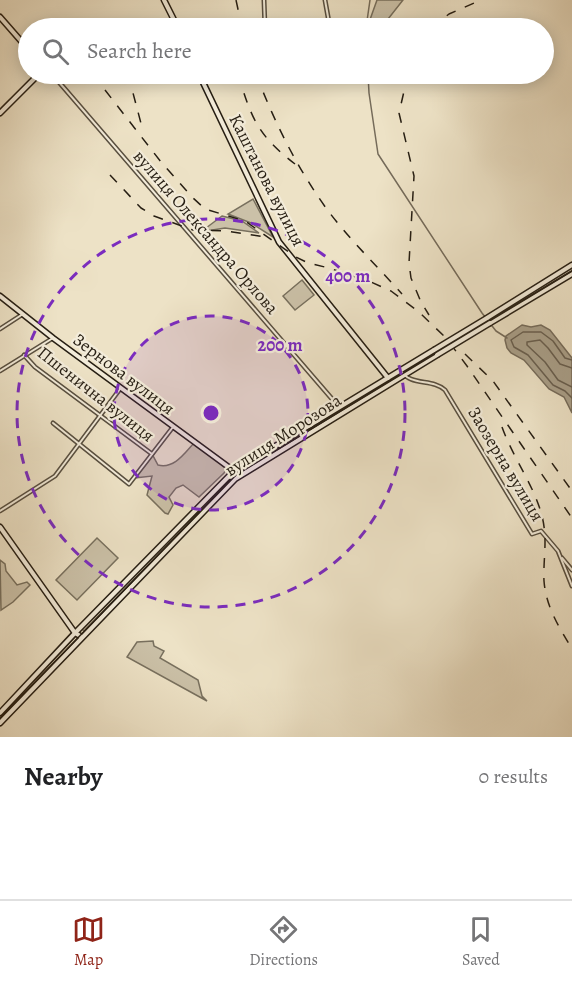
<!DOCTYPE html>
<html lang="en">
<head>
<meta charset="utf-8">
<style>
  body { margin:0; font-family:Alegreya,serif; background:#f6f6f6; color:#202124 }
  .list { margin:0; padding:0; list-style:none }
  h2 { display:flex; justify-content:space-between; align-items:center; height:78px; margin:0; padding:0 24px; font-size:26px }
  h2 small { font-size:20px; font-weight:400; color:#757577 }
  .icon { flex:none; width:33px; height:33px; fill:none; stroke:currentColor; stroke-width:2; stroke-linecap:round; stroke-linejoin:round }
  .map { position:relative; flex:none; width:572px; height:737px; overflow:hidden }
  .search { position:absolute; background:#fff; box-shadow:0 3px 15px #0003; left:18px; right:18px; top:18px; height:66px; display:flex; align-items:center; gap:15px; box-sizing:border-box; padding:0 21px; border-radius:33px; color:#757577; font-size:22px }
  .sheet { height:162px; background:#fff }
  nav { display:flex; justify-content:space-around; align-items:center; box-sizing:border-box; height:84px; border-top:2px solid #e0e0e0; background:#fff; font-size:16px; color:#757577 }
  nav a { display:grid; justify-items:center; gap:3px }
  nav .on { color:#8f2418 }
  .map>svg:first-child { display:block }
  .green { fill:#cbc1a8; stroke:#78705e; stroke-width:1.5 }
  .water { fill:#a99f89; stroke:#756b5a; stroke-width:1.5 }
  .lines { fill:none; stroke-linecap:round; stroke-linejoin:round }
  .shore { stroke:#685e4e; stroke-width:1.5 }
  .stream { stroke:#756b5a; stroke-width:1.5 }
  .street-casing { stroke:#584f40; stroke-width:5 }
  .secondary-casing { stroke:#261e13; stroke-width:7 }
  .street { stroke:#f3ecda; stroke-width:2 }
  .secondary { stroke:#f3ecda; stroke-width:4 }
  .tram { stroke:#261e13; stroke-width:1.5 }
  .rail { stroke:#261e13; stroke-width:1.5; stroke-dasharray:10 10; stroke-linecap:butt }
  .secondary-bridge-casing { stroke:#261e13; stroke-width:7; stroke-linecap:butt }
  .secondary-bridge { stroke:#f3ecda; stroke-width:4 }
  .ring { fill:none; stroke:#7b2cbf; stroke-width:3; stroke-dasharray:10 8 }
  .labels { text-anchor:middle; dominant-baseline:central; stroke-width:4.5; stroke-linejoin:round; paint-order:stroke }
  .street-label { font-size:18px; fill:#261e13; stroke:#f3ecda }
  .centre { fill:#7b2cbf; stroke:#f3ecda; stroke-width:3 }
  .ring-label { font-size:18px; text-anchor:middle; font-weight:bold; fill:#7b2cbf; stroke:#f3ecda; stroke-width:4.5; stroke-linejoin:round; paint-order:stroke }
</style>
</head>
<body>
<div class="map">
<svg width="572" height="737" viewBox="0 0 572 737">
  <rect width="100%" height="100%" fill="#ede2c6"/>
  <filter id="stains"><feTurbulence type="fractalNoise" baseFrequency=".00333" numOctaves="4"/><feColorMatrix values="0 0 0 0 .2 0 0 0 0 .09 0 0 0 0 .02 0 0 0 .5 -.17"/></filter>
  <radialGradient id="worn" r=".72"><stop offset=".6" stop-color="#630" stop-opacity="0"/><stop offset="1" stop-color="#630" stop-opacity=".3"/></radialGradient>
  <g class="green">
    <path d="M377,0h26l-22,28h-14z"/>
    <path d="M253,199l20,38 -22,-14 -23,-9z"/>
    <path d="M222,216l20,5 17,12 -34,-5 -19,3v-3z"/>
    <path d="M572,267v5l-167,101 -2,-3z"/>
    <path d="M302,280l12,15 -19,15 -12,-14z"/>
    <path d="M194,443l33,24 -3,6 -25,24 -16,-12 -7,3 -7,9 4,8 -5,9 -3,-1 -18,-18 5,-19 -18,2 18,-24 6,11c16,4 26,-11 36,-22z"/>
    <path d="M243,466l2,4 -11,8 -150,153 -3,-3 151,-154z"/>
    <path d="M97,538l21,20 -41,42 -21,-20z"/>
    <path d="M0,560l5,4 1,7 11,14 10,-3 3,3 -17,17 -12,8z"/>
    <path d="M153,641l1,5 10,5 -4,7 38,22 4,16 5,5 -80,-44 10,-15z"/>
  </g>
  <path class="water" d="M522,325l9,2 10,-2 9,5 22,28v55l-8,-16 -15,-8 -25,-29 -13,-7 -4,-5 -2,-8 1,-4z"/>
  <g class="lines">
    <g class="shore">
      <path d="M572,360l-7,-2 -12,-17 -12,-9h-18l-12,8 3,7 14,8 25,30 12,6 7,7"/>
      <path d="M572,368l-12,-4 -12,-16 -8,-8 -13,2v3l18,17 13,18 14,7"/>
    </g>
    <g class="stream">
      <path d="M366,28l4,-28"/>
      <path d="M368,74l1,19 9,61 104,159 14,18 11,7"/>
    </g>
    <defs>
      <g id="street">
        <path d="M264,0l1,28"/>
        <path d="M325,0l5,28"/>
        <path d="M52,74l287,333"/>
        <path d="M0,329l23,-15"/>
        <path d="M24,355l11,12 117,87"/>
        <path d="M400,370c11,17 32,8 45,20l87,144 9,-3 17,20 14,35"/>
        <path d="M0,371l53,-33"/>
        <path d="M53,423l76,61 44,-57"/>
        <path d="M0,511l55,-35 65,-87"/>
        <path d="M562,558l10,12"/>
      </g>
      <g id="secondary">
        <path d="M164,0l14,28"/>
        <path d="M0,17l28,32"/>
        <path d="M199,74l80,168 109,136"/>
        <path d="M0,113l39,-39"/>
        <path d="M0,296l53,42 181,133"/>
        <path d="M487,318l85,-53"/>
        <path d="M490,323l82,-49"/>
        <path d="M0,527l75,106 7,4"/>
        <path d="M0,713l75,-80 159,-162 200,-121"/>
        <path d="M0,723l235,-244 202,-124"/>
      </g>
    </defs>
    <use href="#street" class="street-casing"/>
    <use href="#secondary" class="secondary-casing"/>
    <use href="#street" class="street"/>
    <use href="#secondary" class="secondary"/>
    <path class="tram" d="M0,718l237,-244 335,-203"/>
    <g class="rail">
      <path d="M236,0l6,28"/>
      <path d="M216,22l3,6"/>
      <path d="M106,26l2,2"/>
      <path d="M431,28l18,-14 32,-14"/>
      <path d="M128,74l15,57"/>
      <path d="M238,74c13,43 19,61 57,90"/>
      <path d="M256,74c18,47 40,92 70,134 22,30 51,58 76,86"/>
      <path d="M408,74l-9,39 15,63 -5,87 2,15 10,24 8,13"/>
      <path d="M105,90l56,72 32,36 12,11 40,12 51,36 12,6 21,5 42,14 20,9 28,21 27,26 21,28 105,152"/>
      <path d="M110,175l31,33 13,8 39,14 33,1 39,6"/>
      <path d="M465,354l28,27 79,110"/>
      <path d="M502,427c11,31 32,58 40,89 6,24 1,42 2,65 2,26 15,46 28,68"/>
    </g>
    <defs>
      <g id="secondary-bridge">
        <path d="M434,350l53,-32"/>
        <path d="M437,355l53,-32"/>
      </g>
    </defs>
    <use href="#secondary-bridge" class="secondary-bridge-casing"/>
    <use href="#secondary-bridge" class="secondary-bridge"/>
  </g>
  <circle cx="211" cy="413" r="97" fill="#7b2cbf" fill-opacity=".12"/>
  <g class="ring">
    <circle cx="211" cy="413" r="97"/>
    <circle cx="211" cy="413" r="194"/>
  </g>
  <g class="labels">
    <g class="street-label">
      <text transform="translate(267 180) rotate(63)">Каштанова вулиця</text>
      <text transform="translate(206 232) rotate(49)">вулиця Олександра Орлова</text>
      <text transform="translate(124 374) rotate(37)">Зернова вулиця</text>
      <text transform="translate(96 394) rotate(38)">Пшенична вулиця</text>
      <text transform="translate(283 435) rotate(-33)">вулиця Морозова</text>
      <text transform="translate(506 464) rotate(59)">Заозерна вулиця</text>
    </g>
  </g>
  <circle cx="211" cy="413" r="9" class="centre"/>
  <g class="ring-label">
    <text x="348" y="282">400 m</text>
    <text x="280" y="351">200 m</text>
  </g>
  <rect width="100%" height="100%" filter="url(#stains)"/>
  <rect width="100%" height="100%" fill="url(#worn)"/>
</svg>
<div class="search"><svg class="icon" aria-label="search" viewBox="0 0 24 24"><circle cx="10" cy="10" r="6"/><path d="M15 15l6 6"/></svg>Search here</div>
</div>
<section class="sheet">
<h2>Nearby<small>0 results</small></h2>
<ul class="list">
</ul>
</section>
<nav>
<a class="on"><svg class="icon" aria-label="map" viewBox="0 0 24 24"><path d="M3 6l6-2 6 2 6-2v14l-6 2-6-2-6 2zM9 4v14M15 6v14"/></svg>Map</a>
<a><svg class="icon" aria-label="directions" viewBox="0 0 24 24"><path d="M12 3l9 9-9 9-9-9zM9 14v-3h6M13 9l2 2-2 2"/></svg>Directions</a>
<a><svg class="icon" aria-label="saved" viewBox="0 0 24 24"><path d="M7 4h10v16l-5-4-5 4z"/></svg>Saved</a>
</nav>
</body>
</html>
